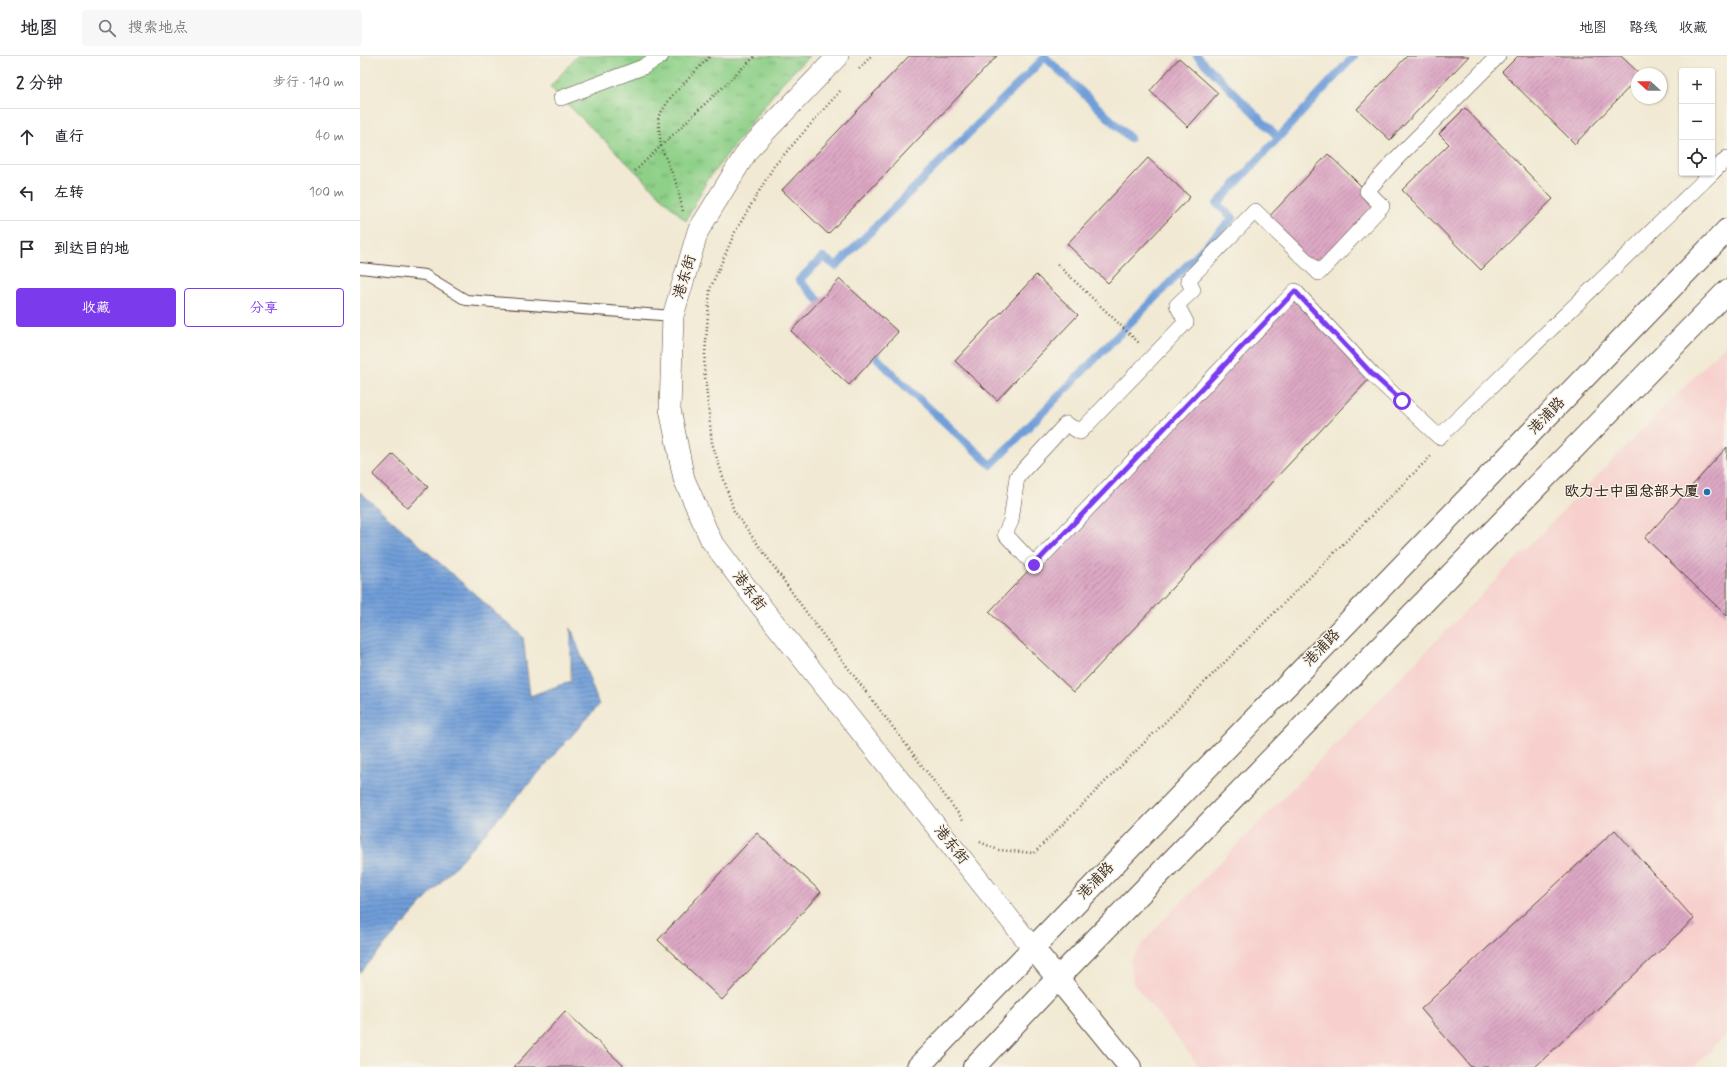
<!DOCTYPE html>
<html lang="zh">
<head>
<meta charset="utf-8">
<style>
  body { margin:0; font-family:Mynerve,"LXGW WenKai TC",sans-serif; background:#f7f7f7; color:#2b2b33 }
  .controls { position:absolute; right:12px; top:12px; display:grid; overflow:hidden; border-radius:4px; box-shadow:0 1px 3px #0004 }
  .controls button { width:36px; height:36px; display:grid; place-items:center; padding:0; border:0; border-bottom:1px solid #e1e1e2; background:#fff; color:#2b2b33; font:20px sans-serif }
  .compass { position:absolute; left:1271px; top:12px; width:36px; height:36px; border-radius:50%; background:#fff; box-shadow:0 1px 3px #0004; rotate:291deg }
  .stop { position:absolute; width:12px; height:12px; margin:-9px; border:3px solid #7c3aed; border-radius:50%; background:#fff }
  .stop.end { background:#7c3aed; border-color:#fff; box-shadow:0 1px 4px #0008 }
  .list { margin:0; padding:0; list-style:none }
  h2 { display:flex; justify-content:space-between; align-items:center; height:52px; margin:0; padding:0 16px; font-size:17px }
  h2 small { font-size:13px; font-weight:400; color:#7c7c81 }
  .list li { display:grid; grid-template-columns:26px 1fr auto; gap:12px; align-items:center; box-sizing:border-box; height:56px; padding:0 16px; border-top:1px solid #e1e1e2 }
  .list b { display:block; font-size:15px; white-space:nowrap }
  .list em { font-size:13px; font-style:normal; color:#7c7c81 }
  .actions { display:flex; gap:8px; padding:12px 16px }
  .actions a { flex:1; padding:9px 0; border:1px solid #7c3aed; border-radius:4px; text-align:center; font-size:14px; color:#7c3aed }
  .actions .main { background:#7c3aed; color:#fff }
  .icon { flex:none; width:22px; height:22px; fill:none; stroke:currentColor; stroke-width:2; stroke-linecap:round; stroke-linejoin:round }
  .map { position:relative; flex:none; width:1367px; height:1011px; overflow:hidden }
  header { display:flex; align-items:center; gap:24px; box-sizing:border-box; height:56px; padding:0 20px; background:#fff; border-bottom:1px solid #e1e1e2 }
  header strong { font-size:19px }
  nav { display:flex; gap:22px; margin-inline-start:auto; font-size:14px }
  .search { width:280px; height:36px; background:#f7f7f7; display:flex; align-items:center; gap:10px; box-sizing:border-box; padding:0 14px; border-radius:4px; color:#7c7c81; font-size:15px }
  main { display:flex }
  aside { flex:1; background:#fff }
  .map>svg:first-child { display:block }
  .built { fill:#f7d0cd }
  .park { fill:url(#park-tufts); stroke:#647d53 }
  .water { fill:url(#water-rules); stroke:#56647c }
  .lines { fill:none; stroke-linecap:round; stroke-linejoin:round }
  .stream { stroke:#709ed9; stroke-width:8 }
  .building { fill:url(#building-hatch) }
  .service-casing { stroke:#564739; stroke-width:12 }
  .pedestrian-casing { stroke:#564739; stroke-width:16 }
  .minor-casing { stroke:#564739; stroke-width:22 }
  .tertiary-casing { stroke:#564739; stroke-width:24 }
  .primary-casing { stroke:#564739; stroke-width:24 }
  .path { stroke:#564739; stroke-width:2.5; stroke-dasharray:1 3; stroke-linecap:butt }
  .service { stroke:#fff; stroke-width:10 }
  .pedestrian { stroke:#fff; stroke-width:15 }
  .minor { stroke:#fff; stroke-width:21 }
  .tertiary { stroke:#fff; stroke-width:22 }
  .primary { stroke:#fff; stroke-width:22 }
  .route { stroke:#7c3aed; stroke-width:5 }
  .poi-dot { fill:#1f6fb2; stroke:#f7f3e8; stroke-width:1.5 }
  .labels { text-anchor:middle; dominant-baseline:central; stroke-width:3; stroke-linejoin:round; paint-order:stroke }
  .street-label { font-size:15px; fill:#3b2a1e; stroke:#f7f3e8 }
  .poi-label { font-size:15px; font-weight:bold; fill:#3b2a1e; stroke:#f7f3e8; text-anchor:end }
</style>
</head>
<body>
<header>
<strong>地图</strong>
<div class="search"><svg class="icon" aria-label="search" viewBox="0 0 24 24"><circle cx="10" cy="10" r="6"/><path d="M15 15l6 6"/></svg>搜索地点</div>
<nav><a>地图</a><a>路线</a><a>收藏</a></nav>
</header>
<main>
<aside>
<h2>2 分钟<small>步行 · 140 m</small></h2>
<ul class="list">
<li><svg class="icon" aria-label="ahead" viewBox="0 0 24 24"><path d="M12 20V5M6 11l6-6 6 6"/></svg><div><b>直行</b></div><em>40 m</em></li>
<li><svg class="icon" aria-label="left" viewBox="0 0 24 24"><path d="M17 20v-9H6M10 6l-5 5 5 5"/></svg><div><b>左转</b></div><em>100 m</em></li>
<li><svg class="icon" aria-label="arrive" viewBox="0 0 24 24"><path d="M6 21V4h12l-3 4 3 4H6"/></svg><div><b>到达目的地</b></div></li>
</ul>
<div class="actions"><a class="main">收藏</a><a>分享</a></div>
</aside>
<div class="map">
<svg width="1367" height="1011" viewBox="0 0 1367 1011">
  <defs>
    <pattern id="park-tufts" width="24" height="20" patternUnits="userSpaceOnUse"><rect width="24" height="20" fill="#8ed088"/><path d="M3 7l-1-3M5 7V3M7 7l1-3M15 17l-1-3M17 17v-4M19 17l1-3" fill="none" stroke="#75a96f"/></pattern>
    <pattern id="water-rules" width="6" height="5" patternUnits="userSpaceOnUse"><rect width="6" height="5" fill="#709ed9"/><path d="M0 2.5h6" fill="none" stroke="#5d81af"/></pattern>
    <pattern id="building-hatch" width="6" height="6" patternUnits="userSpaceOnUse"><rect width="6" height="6" fill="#dda8c5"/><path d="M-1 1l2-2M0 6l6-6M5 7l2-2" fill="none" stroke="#b4899f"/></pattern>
  </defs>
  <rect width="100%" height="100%" fill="#f7f3e8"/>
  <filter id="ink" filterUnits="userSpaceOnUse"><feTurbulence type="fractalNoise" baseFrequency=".025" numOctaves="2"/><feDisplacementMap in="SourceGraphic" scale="8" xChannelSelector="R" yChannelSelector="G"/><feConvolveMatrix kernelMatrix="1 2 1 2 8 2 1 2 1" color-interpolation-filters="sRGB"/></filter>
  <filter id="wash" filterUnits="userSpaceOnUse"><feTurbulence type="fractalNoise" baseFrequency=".012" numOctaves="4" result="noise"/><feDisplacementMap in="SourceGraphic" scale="16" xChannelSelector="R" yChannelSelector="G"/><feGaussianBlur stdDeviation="0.9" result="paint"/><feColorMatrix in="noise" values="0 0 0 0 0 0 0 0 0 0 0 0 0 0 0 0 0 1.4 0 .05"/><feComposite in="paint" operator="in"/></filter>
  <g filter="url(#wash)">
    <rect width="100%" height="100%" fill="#f1e9d3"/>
    <path class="built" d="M1367,287v691l-33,33h-494l-67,-84 -3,-22 21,-28z"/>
    <path class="park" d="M217,0h232l-28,28 -75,98 -20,39 -136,-134z"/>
    <path class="water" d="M0,436l163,145 7,59 41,-15v-53l28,77 -239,268z"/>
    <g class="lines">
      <g class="stream">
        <path d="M837,0l81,81"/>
        <path d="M466,252l-27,-28 24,-23 13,9 209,-209 85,81"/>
        <path d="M509,294l36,36 86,79 242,-247 -16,-14 137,-148"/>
      </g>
    </g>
    <g id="blocks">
      <g class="building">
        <path d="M549,0h88l-169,178 -46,-44z"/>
        <path d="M1047,0h62l-79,84 -33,-31z"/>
        <path d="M1158,0h103l19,18h-3v5l-62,65 -73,-72z"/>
        <path d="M819,2l39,35 -30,34 -38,-36z"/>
        <path d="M1105,52l88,91 -72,71 -79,-80 47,-46 -10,-10z"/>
        <path d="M968,98l54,52 -63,67 -54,-52z"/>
        <path d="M788,102l42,39 -82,86 -41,-39z"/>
        <path d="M676,219l42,40 -81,85 -42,-39z"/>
        <path d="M480,223l58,53 -49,53 -58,-54z"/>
        <path d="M935,235l78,84 -299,317 -85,-80z"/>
        <path d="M1367,391v169l-82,-78z"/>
        <path d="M33,398l35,33 -20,21 -35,-33z"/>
        <path d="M1255,774l79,89 -159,148h-64l-50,-58z"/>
        <path d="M397,777l64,59 -99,108 -64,-60z"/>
        <path d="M205,955l60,56h-111z"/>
      </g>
    </g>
  </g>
  <g filter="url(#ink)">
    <use href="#blocks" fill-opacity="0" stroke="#564739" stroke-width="1"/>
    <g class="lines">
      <defs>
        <path id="service" d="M0,212l65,7 41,25 207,16"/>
        <g id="pedestrian">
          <path d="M1138,0l-101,102 -30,33 15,15 -63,67 -64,-62 -67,69 5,10 -16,15 9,17 -106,110 -14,-8 -49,53 -6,44 -6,13 29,31 261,-274 78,84 66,62 273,-264"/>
          <path d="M201,42l82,-31 18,-11"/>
          <path d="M1352,117l15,-15"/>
        </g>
        <path id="minor" d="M478,0l-90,94 -50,81 -25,85 -3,93 14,70 27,61 41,55 280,352"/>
        <path id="tertiary" d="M672,891l98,120"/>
        <g id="primary">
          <path d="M558,1011l809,-837"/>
          <path d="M614,1011l83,-88 670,-688"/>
        </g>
      </defs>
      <use href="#service" class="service-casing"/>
      <use href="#pedestrian" class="pedestrian-casing"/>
      <use href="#minor" class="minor-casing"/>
      <use href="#tertiary" class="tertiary-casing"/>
      <use href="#primary" class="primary-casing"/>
      <g class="path">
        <path d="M499,13l12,-13"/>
        <path d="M480,35l-66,75 -39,66 -25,57 -6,78 8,76 22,68 80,112 150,198"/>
        <path d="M275,115l120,-115"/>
        <path d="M323,155l-7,-29 -15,-35 -3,-30 13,-20 39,-41"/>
        <path d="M697,208l82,79"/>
        <path d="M620,786l18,8 36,3 397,-397"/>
      </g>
      <use href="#service" class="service"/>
      <use href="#pedestrian" class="pedestrian"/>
      <use href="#minor" class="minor"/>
      <use href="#tertiary" class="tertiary"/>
      <use href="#primary" class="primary"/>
    </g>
  </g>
  <g class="lines" filter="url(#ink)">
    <path class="route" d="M674,509l261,-274 78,84 29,26"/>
  </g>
  <circle class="poi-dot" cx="1347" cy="436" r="4"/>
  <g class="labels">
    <g class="street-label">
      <text transform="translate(325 221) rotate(-73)">港东街</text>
      <text transform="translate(1187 360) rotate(-46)">港浦路</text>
      <text transform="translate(389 535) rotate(53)">港东街</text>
      <text transform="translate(962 592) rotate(-46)">港浦路</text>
      <text transform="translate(591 789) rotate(51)">港东街</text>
      <text transform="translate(736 825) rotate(-46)">港浦路</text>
    </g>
    <g class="poi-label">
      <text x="1339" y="436">欧力士中国总部大厦</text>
    </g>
  </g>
</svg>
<div class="controls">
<button>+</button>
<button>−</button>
<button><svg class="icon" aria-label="locate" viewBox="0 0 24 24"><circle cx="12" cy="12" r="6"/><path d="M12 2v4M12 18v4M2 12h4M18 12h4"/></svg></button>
</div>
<svg class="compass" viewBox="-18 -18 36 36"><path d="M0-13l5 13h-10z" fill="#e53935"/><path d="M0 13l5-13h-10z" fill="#7c7c81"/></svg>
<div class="stop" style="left:1042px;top:345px"></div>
<div class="stop end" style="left:674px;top:509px"></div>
</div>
</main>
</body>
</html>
